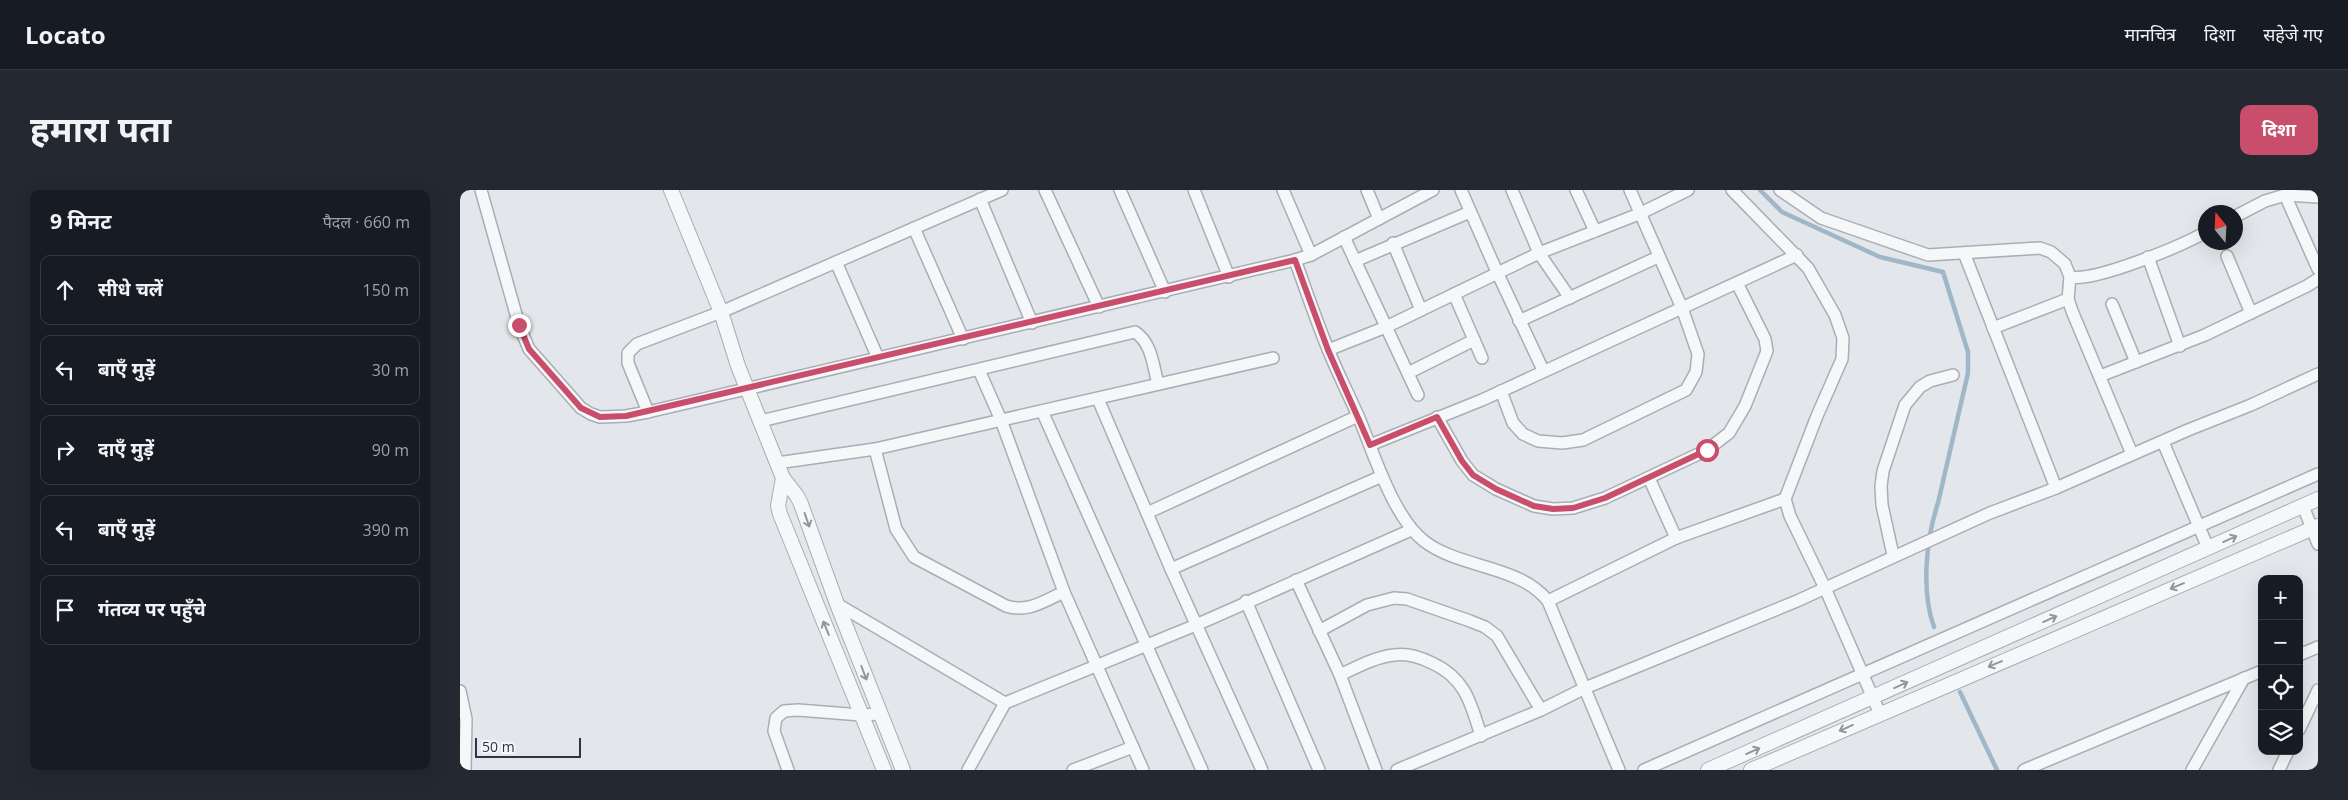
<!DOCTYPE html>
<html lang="hi">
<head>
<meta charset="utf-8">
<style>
  body { margin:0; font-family:"Open Sans","Noto Sans Devanagari",sans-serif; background:#242831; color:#f1f3f6 }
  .controls { position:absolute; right:15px; bottom:15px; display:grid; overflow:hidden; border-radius:10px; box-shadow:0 5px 20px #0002 }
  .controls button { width:45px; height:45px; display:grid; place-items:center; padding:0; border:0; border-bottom:1px solid #363941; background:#171b24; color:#f1f3f6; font:25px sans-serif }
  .compass { position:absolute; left:1738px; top:15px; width:45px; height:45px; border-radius:50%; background:#171b24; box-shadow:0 5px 20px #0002; rotate:342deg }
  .scale { position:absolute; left:15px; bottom:12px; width:106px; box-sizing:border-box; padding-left:5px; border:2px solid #2b3642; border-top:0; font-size:14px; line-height:18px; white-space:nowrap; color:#2b3642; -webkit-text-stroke:4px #f3f5f8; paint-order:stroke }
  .stop { position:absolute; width:15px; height:15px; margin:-11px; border:4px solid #c94e6c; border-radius:50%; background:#fff }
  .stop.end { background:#c94e6c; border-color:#fff; box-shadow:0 1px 5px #0008 }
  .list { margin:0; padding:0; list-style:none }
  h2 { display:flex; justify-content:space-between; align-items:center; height:65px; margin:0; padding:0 20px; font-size:21px }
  h2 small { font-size:16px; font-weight:400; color:#9ea1a6 }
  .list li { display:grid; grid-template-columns:32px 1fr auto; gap:15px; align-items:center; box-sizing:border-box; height:70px; margin:0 10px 10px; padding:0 10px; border:1px solid #363941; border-radius:10px }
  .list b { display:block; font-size:19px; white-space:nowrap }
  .list em { font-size:16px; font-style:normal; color:#9ea1a6 }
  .icon { flex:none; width:28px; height:28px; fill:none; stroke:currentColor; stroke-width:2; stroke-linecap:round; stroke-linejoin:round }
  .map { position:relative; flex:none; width:1858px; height:580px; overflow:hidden; border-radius:10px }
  header { display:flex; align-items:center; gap:30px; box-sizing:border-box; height:70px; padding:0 25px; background:#171b24; border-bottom:1px solid #363941 }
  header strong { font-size:24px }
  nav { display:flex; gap:28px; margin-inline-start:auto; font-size:18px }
  .intro { display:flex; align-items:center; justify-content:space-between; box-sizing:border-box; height:120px; padding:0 30px }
  h1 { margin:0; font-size:35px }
  .button { padding:12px 22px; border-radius:10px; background:#c94e6c; color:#fff; font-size:18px; font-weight:700 }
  main { display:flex; gap:30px; padding:0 30px }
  aside { flex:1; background:#171b24; border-radius:10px; box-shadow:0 5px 20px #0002 }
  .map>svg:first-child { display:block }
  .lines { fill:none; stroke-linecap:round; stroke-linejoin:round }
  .stream { stroke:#a0b7c9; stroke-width:4.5 }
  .minor-casing { stroke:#a8aeb5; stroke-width:14 }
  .tertiary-casing { stroke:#a8aeb5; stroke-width:16 }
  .minor { stroke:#f6f7f9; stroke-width:11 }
  .tertiary { stroke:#f6f7f9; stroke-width:14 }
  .oneway { stroke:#90969e }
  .route { stroke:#c94e6c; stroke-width:6 }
</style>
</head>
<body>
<header>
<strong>Locato</strong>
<nav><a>मानचित्र</a><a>दिशा</a><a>सहेजे गए</a></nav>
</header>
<div class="intro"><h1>हमारा पता</h1><a class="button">दिशा</a></div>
<main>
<aside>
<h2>9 मिनट<small>पैदल · 660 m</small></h2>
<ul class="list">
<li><svg class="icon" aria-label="ahead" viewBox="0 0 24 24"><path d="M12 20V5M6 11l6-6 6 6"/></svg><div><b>सीधे चलें</b></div><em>150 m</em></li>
<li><svg class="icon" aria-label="left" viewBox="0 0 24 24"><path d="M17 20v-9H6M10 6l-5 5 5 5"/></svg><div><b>बाएँ मुड़ें</b></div><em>30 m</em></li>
<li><svg class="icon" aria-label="right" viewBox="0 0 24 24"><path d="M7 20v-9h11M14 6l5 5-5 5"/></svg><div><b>दाएँ मुड़ें</b></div><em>90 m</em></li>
<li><svg class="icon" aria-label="left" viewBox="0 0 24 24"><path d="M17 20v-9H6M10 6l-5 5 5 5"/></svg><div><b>बाएँ मुड़ें</b></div><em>390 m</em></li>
<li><svg class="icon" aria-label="arrive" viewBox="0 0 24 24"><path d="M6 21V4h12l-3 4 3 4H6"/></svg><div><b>गंतव्य पर पहुँचे</b></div></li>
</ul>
</aside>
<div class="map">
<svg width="1858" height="580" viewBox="0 0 1858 580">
  <rect width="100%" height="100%" fill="#e3e7eb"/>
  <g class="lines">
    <g class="stream">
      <path d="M1300,0l22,22 98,45 63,15 25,80v21l-30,130c-12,36 -17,88 -4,124"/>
      <path d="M1500,502l37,78"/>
    </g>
    <defs>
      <g id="minor">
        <path d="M21,0l38,135 10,24 52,59 10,6 9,3 26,-1 22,-4 647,-152 16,-5 122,-65"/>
        <path d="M585,0l54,117"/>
        <path d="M660,0l45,102"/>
        <path d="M734,0l35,87"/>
        <path d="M823,0l28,65"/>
        <path d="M907,0l12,29"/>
        <path d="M1001,0l36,82 46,98"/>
        <path d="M1052,0l27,63 31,45"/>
        <path d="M1116,0l19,41"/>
        <path d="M1272,0l76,78 27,47 8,23 -1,21 -25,57 -32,83 5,17 35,72 55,126"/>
        <path d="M1320,0l41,28 107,37 112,-7 11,4 14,12 5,13c25,5 111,-31 136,-45"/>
        <path d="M1825,5l33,74"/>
        <path d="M520,9l52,124"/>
        <path d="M1776,26l29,-15 20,-6 33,2"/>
        <path d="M454,38l49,111"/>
        <path d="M884,47l74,158"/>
        <path d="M933,53l28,67"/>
        <path d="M1504,63l92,235"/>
        <path d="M1767,66l24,57"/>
        <path d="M1688,67l32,89"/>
        <path d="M835,70c11,30 21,60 33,89 9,23 21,46 31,69 15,36 34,99 65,123 36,28 94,23 124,60l71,169"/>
        <path d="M895,71l115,-49"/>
        <path d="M376,72l42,96"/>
        <path d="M1610,87l-2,22 4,12 60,143"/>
        <path d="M994,104l28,64"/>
        <path d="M1652,114l24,58"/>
        <path d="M1059,131l139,-64"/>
        <path d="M1533,138l75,-29"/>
        <path d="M868,160l58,-23 153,-74 100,-39 49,-24"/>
        <path d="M519,180l22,50 63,172 79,178"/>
        <path d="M948,183l66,-33"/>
        <path d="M1640,186l105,-41 102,-49 11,-7"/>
        <path d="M1041,201l12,32 10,11 15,7 24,2 21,-3 103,-50 10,-18 2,-18 -16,-46 -52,-118"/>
        <path d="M638,209l73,170 91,201"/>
        <path d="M582,221l160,359"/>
        <path d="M188,222l-20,-49v-10l9,-9 84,-32 281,-122"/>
        <path d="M977,227l25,44 11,14 23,14 38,17 19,3 20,-1 32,-10 102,-48 22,-17 16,-27 22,-55 -2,-12 -28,-56"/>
        <path d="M301,231l374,-89c17,11 18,34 23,52"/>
        <path d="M1703,252l45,106"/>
        <path d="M910,255l112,-45 315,-145"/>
        <path d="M415,259l21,80 18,28 92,49c22,7 38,-5 58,-14"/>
        <path d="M317,273l98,-14 398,-91"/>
        <path d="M1189,288l27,60"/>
        <path d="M1843,316l15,38"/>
        <path d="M687,323l211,-97"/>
        <path d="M1433,365l-11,-50 -1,-19 2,-15 22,-66 15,-18 10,-6 23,-6"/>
        <path d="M711,379l211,-93"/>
        <path d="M836,390l44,95 36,95"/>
        <path d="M786,411l73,169"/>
        <path d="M1088,411l128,-63 109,-39"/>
        <path d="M377,414l168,99"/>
        <path d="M859,441l48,-26 27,-7 13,1 63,22 15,6 12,9 44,74"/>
        <path d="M1839,465l19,-8"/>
        <path d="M880,485c17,-8 35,-18 54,-20 13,-2 26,2 38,8 33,15 39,40 49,73"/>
        <path d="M0,501l6,28 -1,51"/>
        <path d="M1839,540l19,-40"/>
        <path d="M328,580l-14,-39 2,-13 8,-7 14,-1 63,5 19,-1"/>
        <path d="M508,580l37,-67 191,-78 215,-95"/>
        <path d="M613,580l60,-23"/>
        <path d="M937,580l144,-60 44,-22 212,-87 193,-88 66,-25 132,-58 63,-25 67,-31"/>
        <path d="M1184,580l674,-296"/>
        <path d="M1564,580l238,-99"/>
        <path d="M1732,580l52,-92"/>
        <path d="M1819,580l9,-19"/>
      </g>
      <g id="tertiary">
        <path d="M211,0l50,122 17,54 45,112 14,18 4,8 36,100 66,166"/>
        <path d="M323,288l-5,28 2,8 104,256"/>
        <path d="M1248,580l610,-271"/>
        <path d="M1291,580l567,-244"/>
      </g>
    </defs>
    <use href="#minor" class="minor-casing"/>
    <use href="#tertiary" class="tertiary-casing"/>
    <use href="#minor" class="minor"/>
    <use href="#tertiary" class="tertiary"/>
  </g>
  <defs><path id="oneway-shaft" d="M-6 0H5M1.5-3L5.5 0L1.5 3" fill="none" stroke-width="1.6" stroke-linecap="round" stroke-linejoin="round" transform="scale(1.25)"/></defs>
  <g class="oneway">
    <use href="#oneway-shaft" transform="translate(347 330) rotate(71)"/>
    <use href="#oneway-shaft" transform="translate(1770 349) rotate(-24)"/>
    <use href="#oneway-shaft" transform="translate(1717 396) rotate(157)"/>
    <use href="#oneway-shaft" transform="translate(1590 429) rotate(-24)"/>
    <use href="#oneway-shaft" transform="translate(366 438) rotate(-112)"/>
    <use href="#oneway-shaft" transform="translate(1535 474) rotate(157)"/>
    <use href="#oneway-shaft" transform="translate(404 483) rotate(69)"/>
    <use href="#oneway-shaft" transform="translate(1441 495) rotate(-24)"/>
    <use href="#oneway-shaft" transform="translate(1386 538) rotate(156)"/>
    <use href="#oneway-shaft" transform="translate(1293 561) rotate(-24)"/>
  </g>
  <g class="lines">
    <path class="route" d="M59,135l10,24 52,59 19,9 26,-1 669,-156 33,90 42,95 67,-28 25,44 11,14 23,14 38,17 19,3 20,-1 32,-10 102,-48"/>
  </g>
</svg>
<div class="controls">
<button>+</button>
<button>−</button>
<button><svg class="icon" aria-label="locate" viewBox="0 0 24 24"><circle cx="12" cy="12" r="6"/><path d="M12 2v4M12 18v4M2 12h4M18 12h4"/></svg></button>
<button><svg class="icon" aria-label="layers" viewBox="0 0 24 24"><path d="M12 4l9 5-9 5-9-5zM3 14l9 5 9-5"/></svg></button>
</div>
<svg class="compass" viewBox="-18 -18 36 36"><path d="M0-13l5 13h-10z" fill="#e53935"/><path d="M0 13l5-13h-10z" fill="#9ea1a6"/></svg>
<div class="scale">50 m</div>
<div class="stop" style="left:1247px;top:260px"></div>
<div class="stop end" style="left:59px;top:135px"></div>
</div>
</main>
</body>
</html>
